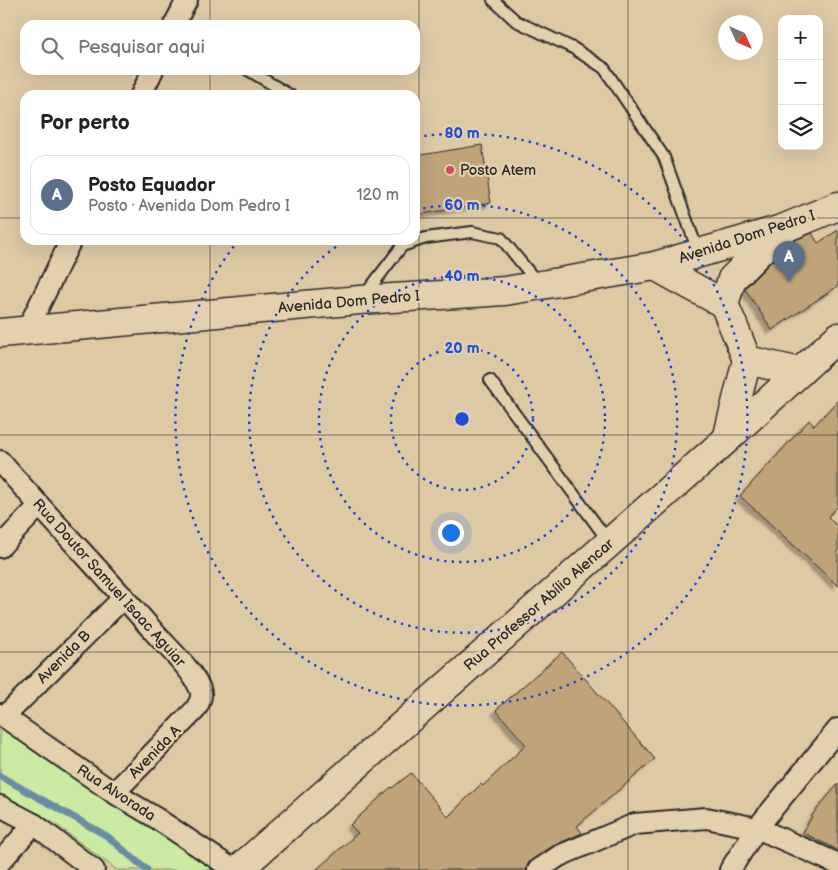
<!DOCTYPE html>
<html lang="pt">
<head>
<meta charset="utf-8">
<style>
  body { margin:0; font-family:"Balsamiq Sans",sans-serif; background:#f6f6f6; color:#222 }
  .controls { position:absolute; right:15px; top:15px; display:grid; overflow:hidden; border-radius:10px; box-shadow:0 5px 20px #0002 }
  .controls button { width:45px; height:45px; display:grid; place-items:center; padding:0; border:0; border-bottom:1px solid #e0e0e0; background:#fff; color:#222; font:25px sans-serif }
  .compass { position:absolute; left:718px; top:15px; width:45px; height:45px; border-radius:50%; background:#fff; box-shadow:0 5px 20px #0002; rotate:135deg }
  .you { position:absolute; left:450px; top:532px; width:18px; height:18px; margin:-12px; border:4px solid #fff; border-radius:50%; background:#1a73e8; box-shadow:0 0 0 8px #1a73e833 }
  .badge { display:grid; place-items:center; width:32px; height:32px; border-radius:50%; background:#d1495b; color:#fff; font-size:16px; font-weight:700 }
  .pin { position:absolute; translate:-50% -41px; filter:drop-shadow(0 1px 2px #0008) }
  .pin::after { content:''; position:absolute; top:26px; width:18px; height:15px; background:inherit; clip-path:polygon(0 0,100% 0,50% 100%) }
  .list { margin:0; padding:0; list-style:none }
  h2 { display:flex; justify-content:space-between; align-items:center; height:65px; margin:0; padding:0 20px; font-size:21px }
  h2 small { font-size:16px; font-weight:400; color:#767676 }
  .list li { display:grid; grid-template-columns:32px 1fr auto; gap:15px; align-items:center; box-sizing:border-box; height:80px; margin:0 10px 10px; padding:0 10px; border:1px solid #e0e0e0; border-radius:15px }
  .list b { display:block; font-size:19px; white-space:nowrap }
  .list p { margin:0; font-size:16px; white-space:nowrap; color:#767676 }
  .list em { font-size:16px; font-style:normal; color:#767676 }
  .icon { flex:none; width:28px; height:28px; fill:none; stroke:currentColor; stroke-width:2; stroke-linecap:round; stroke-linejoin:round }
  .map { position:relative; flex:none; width:838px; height:870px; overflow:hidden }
  .search { position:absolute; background:#fff; box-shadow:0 5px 20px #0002; left:20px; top:20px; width:400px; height:55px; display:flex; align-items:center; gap:12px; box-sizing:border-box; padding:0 18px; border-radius:15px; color:#767676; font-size:19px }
  .panel { position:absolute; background:#fff; box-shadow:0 5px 20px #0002; left:20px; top:90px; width:400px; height:155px; border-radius:15px }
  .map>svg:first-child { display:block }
  .green { fill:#cbeba3; stroke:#7b8b67 }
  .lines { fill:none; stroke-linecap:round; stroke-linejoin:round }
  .stream { stroke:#6a8da4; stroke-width:7 }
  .building { fill:#bfa379; stroke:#2b2b2b; filter:url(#shadow) }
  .lane-casing { stroke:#2b2b2b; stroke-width:14 }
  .street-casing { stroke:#2b2b2b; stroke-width:24 }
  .secondary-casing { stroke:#2b2b2b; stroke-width:31 }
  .lane { stroke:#e3d0ae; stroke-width:10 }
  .street { stroke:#e3d0ae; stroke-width:20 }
  .secondary { stroke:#e3d0ae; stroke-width:28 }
  .grid { fill:none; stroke:#2b2b2b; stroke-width:1; stroke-opacity:0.55 }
  .ring { fill:none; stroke:#1d4ed8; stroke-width:2.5; stroke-dasharray:2.5 5 }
  .poi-dot { fill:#d1495b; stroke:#e3d0ae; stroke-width:2 }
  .labels { text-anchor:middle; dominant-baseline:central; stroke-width:4.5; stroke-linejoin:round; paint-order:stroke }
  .poi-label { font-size:15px; fill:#2b2b2b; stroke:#e3d0ae; text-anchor:start }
  .street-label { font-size:15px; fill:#2b2b2b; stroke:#e3d0ae }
  .centre { fill:#1d4ed8; stroke:#e3d0ae; stroke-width:2.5 }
  .ring-label { font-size:15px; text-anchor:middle; font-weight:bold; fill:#1d4ed8; stroke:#e3d0ae; stroke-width:4.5; stroke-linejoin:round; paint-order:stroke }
</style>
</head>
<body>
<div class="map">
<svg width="838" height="870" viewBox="0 0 838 870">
  <defs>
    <filter id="shadow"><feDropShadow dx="-4.5" dy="4.5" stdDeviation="1" flood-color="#0004"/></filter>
  </defs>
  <rect width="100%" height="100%" fill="#dec9a5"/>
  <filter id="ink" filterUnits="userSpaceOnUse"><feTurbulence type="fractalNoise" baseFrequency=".02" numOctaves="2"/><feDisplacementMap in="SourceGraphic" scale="10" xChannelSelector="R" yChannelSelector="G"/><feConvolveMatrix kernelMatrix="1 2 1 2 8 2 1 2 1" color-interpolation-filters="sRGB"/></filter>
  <g filter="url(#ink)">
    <path class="green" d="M0,721l224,149h-107l-63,-47 -54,-28z"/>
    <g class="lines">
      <path class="stream" d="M0,776l107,60 40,34"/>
    </g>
    <g class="building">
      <path d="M482,145l9,58 -76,12v-59z"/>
      <path d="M838,230v56l-66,44 -27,-41 1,-2 45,-45 21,-9 6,10z"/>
      <path d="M838,400v106l-10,11 10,10v59l-98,-90 69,-76 5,6z"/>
      <path d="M562,652l93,107 -78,67 5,7 -29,13 -22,14 -3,4 -2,6h-210l42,-37 -8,-8 41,-38 1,1 19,-15 37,44 33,-33 2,2 43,-41 -30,-35z"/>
      <path d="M838,784v66l-35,-17 10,-19z"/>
    </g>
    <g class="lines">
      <defs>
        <g id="lane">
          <path d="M493,0l23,21 57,27 31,20 60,89 34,94"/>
          <path d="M248,70l42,25"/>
          <path d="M364,296l38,-50 24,-8 46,-6 29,6 36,44"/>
          <path d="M490,380l119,162"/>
        </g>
        <g id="street">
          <path d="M174,25l13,-25"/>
          <path d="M141,95l12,-25"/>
          <path d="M27,330l44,-90"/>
          <path d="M0,461c50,58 104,113 154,171 14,16 38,37 46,57 3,7 -1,15 -5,21l-81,83"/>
          <path d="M0,547l39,-41"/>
          <path d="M0,714l114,79 42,25 78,52"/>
          <path d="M4,717l120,-120"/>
          <path d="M0,806l34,18 60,46"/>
          <path d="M0,862l34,-38"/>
          <path d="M538,870l21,-14 76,-32 71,-6 51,10 81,36"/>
          <path d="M730,870l27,-42 81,-99"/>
        </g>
        <g id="secondary">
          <path d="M655,266l69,38 11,26 12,30 -20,79"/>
          <path d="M724,304l8,-25 47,-47"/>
          <path d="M0,333l360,-33 145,-9 150,-25 127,-37 56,-23"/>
          <path d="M747,360l53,12"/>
          <path d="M238,870l489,-431 111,-102"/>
        </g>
      </defs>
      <use href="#lane" class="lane-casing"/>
      <use href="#street" class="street-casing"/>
      <use href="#secondary" class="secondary-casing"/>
      <use href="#lane" class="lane"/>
      <use href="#street" class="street"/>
      <use href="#secondary" class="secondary"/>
    </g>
  </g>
  <path class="grid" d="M210,0v25M419,0v870M628,0v870M210,70v25M0,218h25M415,218h423M210,240v630M0,435h838M0,652h838"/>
  <g class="ring">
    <circle cx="462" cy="419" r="71"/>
    <circle cx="462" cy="419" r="143"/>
    <path d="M416 210A214 214 0 1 1 344 241"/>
    <path d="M417 137A286 286 0 1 1 238 241"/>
  </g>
  <circle class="poi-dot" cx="450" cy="170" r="5"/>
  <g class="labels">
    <g class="poi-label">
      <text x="460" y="170">Posto Atem</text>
    </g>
    <g class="street-label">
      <text transform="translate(747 237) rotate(-18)">Avenida Dom Pedro I</text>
      <text transform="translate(349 302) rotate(-5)">Avenida Dom Pedro I</text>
      <text transform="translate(109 583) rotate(48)">Rua Doutor Samuel Isaac Aguiar</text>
      <text transform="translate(539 605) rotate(-41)">Rua Professor Abílio Alencar</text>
      <text transform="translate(64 657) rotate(-45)">Avenida B</text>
      <text transform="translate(155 752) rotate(-46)">Avenida A</text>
      <text transform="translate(116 793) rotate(33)">Rua Alvorada</text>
    </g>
  </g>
  <circle cx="462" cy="419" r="8" class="centre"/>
  <g class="ring-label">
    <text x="462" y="138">80 m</text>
    <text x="462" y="210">60 m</text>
    <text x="462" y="281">40 m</text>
    <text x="462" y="353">20 m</text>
  </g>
</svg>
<div class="controls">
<button>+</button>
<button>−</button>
<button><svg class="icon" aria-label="layers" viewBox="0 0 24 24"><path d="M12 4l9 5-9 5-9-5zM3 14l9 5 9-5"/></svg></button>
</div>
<svg class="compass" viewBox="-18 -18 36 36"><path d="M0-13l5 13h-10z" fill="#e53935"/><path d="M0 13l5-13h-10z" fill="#767676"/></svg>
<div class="you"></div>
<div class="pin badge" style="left:789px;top:282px;background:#5c6f8a">A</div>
<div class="search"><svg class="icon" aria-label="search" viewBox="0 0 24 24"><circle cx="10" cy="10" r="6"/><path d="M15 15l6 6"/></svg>Pesquisar aqui</div>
<section class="panel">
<h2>Por perto<small></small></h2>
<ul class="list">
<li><span class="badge" style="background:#5c6f8a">A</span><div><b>Posto Equador</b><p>Posto · Avenida Dom Pedro I</p></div><em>120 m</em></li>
</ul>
</section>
</div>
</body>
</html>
